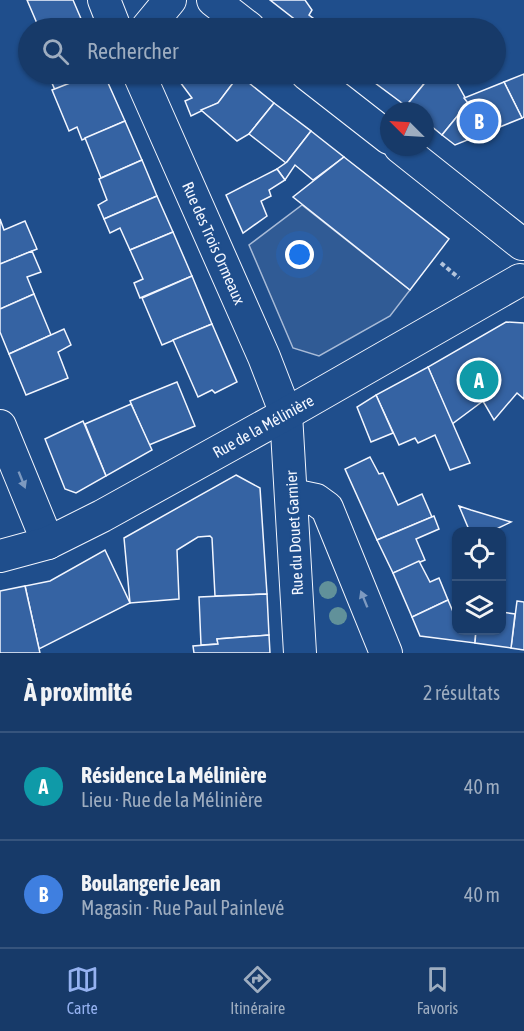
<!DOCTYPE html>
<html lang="fr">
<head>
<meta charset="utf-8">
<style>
  body { margin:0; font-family:"Asap Condensed",sans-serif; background:#244571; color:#f1f3f6 }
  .controls { position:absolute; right:18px; bottom:18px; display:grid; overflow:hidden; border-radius:12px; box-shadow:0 2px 4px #0004 }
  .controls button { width:54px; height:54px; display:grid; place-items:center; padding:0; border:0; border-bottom:2px solid #36547d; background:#173a69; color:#f1f3f6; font:30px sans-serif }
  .compass { position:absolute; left:380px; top:102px; width:54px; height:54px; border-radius:50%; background:#173a69; box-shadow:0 2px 4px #0004; rotate:294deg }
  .you { position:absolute; left:300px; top:255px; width:21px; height:21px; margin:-15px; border:4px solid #fff; border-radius:50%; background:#1a73e8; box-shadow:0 0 0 9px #1a73e833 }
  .badge { display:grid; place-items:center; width:39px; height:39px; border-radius:50%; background:#95b2f1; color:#fff; font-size:20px; font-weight:700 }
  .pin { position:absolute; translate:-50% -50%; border:3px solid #fff; box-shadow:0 2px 6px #0006 }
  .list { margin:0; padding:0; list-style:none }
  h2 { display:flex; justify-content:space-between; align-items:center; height:78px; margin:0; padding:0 24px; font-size:26px }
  h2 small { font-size:20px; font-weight:400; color:#9eadc0 }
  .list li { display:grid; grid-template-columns:39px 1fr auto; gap:18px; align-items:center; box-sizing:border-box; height:108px; padding:0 24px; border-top:2px solid #36547d }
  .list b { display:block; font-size:22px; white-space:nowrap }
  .list p { margin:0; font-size:20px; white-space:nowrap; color:#9eadc0 }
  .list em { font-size:20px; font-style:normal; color:#9eadc0 }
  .icon { flex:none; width:33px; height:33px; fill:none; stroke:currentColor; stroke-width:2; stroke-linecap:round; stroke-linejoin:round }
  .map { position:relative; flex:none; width:524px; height:653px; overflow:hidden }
  .search { position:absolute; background:#173a69; box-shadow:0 2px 4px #0004; left:18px; right:18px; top:18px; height:66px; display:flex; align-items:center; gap:15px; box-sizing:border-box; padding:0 21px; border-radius:33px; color:#9eadc0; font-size:22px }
  .sheet { height:294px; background:#173a69 }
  nav { display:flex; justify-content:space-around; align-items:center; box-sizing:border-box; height:84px; border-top:2px solid #36547d; background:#173a69; font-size:16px; color:#9eadc0 }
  nav a { display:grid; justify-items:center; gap:3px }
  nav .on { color:#95b2f1 }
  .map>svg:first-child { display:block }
  .built { fill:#305b95; stroke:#a8bbd7; stroke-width:1.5 }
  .building { fill:#3563a3; stroke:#f2f6ff; stroke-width:1.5 }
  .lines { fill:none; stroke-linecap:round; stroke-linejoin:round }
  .minor-casing { stroke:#f2f6ff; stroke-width:34 }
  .path { stroke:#b3c4dc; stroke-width:4; stroke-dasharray:4.5 3; stroke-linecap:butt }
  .minor { stroke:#1f4e8c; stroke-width:32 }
  .tree { fill:#61919a }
  .oneway { fill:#7e9ac0 }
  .labels { text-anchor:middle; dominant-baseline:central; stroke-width:4.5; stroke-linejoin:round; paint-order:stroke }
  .street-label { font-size:16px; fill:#f2f6ff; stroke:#1f4e8c }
</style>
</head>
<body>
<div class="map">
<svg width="524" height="653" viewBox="0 0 524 653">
  <rect width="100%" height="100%" fill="#1f4e8c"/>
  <path class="built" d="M302,205l108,85 -20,26 -71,40 -26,-8 -44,-103z"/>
  <g class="building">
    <path d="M27,0h46l9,21 -17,7h-26z"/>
    <path d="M270,0h35l7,10 -3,5 8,6 -6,7h-5z"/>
    <path d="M82,21l3,7h-20z"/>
    <path d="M48,74h45l-38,16z"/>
    <path d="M93,74h11l21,47 -43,19 -5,-13 -8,4 -17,-41z"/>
    <path d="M174,74h63l2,1 -21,28 -27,13 -6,-15 7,-3z"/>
    <path d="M363,74h69l-26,32z"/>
    <path d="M432,74h20l16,29 -26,32 -17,-14v-10h-13l-6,-5z"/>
    <path d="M524,74v43l-2,1 -18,-36z"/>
    <path d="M239,75l35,28 -25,31 -12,7 -36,-31 17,-7z"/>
    <path d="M504,82l18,36 -67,27 -13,-10 26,-32 -4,-5z"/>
    <path d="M274,103l37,28 -25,32 -37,-29z"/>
    <path d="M125,121l17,39 -41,18 -16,-40z"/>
    <path d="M311,131l33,26 -31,23 -18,-15 -10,15 -8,-11 10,-7z"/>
    <path d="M344,157l105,82 -39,51 -117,-93z"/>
    <path d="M142,160l15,36 -53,23 -6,-14 9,-5 -8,-21z"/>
    <path d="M277,169l8,11 -16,10 2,6 -10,5 6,15 -24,17 -17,-38z"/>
    <path d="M157,196l16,36 -43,18 -10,-22 -10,5 -6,-14z"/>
    <path d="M0,219l4,11 21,-9 12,28 -37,15z"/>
    <path d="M173,232l19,44 -52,22 -6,-15 9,-4 -13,-29z"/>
    <path d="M32,251l9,21 -14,5 7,17 -34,15v-45z"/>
    <path d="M192,276l20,48 -50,21 -20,-47z"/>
    <path d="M34,294l17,41 -42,19 -9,-22v-23z"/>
    <path d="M506,322l18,1v76l-7,-6 -23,27 -11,-19 -31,23 -24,-57z"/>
    <path d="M212,324l25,58 -22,11 -3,-3 -14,7 -25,-57z"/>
    <path d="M64,329l7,16 -13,7 10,26 -42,17 -17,-41z"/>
    <path d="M428,367l42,96 -20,7 -15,-35 -17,8 -3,-5 -16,7 -23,-50z"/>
    <path d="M177,382l18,44 -46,19 -19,-44z"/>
    <path d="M376,395l17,38 -22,9 -14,-35z"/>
    <path d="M131,404l21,46 -46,26 -21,-52z"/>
    <path d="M83,421l23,55 -30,17 -11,-4 -20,-50z"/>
    <path d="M370,457l9,17 4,-1 15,32 24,-11 10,23 -55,23 -32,-71z"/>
    <path d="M236,475l24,13 7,106 -52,2 -3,-58 -2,-2 -12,1 -21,13 2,49 -49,4 -6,-65z"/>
    <path d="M459,506l12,4 40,12 -21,10h-20z"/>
    <path d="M434,516l5,13 -23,10 9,21 -32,13 -16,-33z"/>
    <path d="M105,550l25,53 -91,46 -14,-63 25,-5z"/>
    <path d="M419,561l11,21 9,-4 9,22 -36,17 -19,-44z"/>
    <path d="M25,586l15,67h-40v-62z"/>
    <path d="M267,594l2,41 -52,4 1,5 -17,1 -2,-48z"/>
    <path d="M448,600l6,14h2v16h20l-1,13 -55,-7 -8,-19z"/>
    <path d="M517,601l7,1v48l-13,-2z"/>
    <path d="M502,612l13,2 -4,34 -36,-5 1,-13h26z"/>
    <path d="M269,635l1,18h-76l-1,-7 25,-2 -1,-5z"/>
  </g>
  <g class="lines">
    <defs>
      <g id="minor">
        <path d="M104,0l11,28"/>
        <path d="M213,0l36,28"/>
        <path d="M147,28l23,-28"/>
        <path d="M139,74l125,283 22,57 14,239"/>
        <path d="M307,74l82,64"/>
        <path d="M400,147l122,97"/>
        <path d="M0,426l48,117"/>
        <path d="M292,495l24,5 11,8 59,145"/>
        <path d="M0,556l48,-13 54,-27 184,-102 234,-134"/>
      </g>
    </defs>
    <use href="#minor" class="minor-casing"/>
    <path class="path" d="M441,263l18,15"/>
    <use href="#minor" class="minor"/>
  </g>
  <g class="tree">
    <circle cx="328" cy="590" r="9"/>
    <circle cx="338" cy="616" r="9"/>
  </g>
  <defs><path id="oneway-solid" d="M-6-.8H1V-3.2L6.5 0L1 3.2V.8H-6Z" transform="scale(1.5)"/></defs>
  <g class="oneway">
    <use href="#oneway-solid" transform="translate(22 480) rotate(68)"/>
    <use href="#oneway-solid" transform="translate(364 599) rotate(-112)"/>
  </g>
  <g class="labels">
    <g class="street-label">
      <text transform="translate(214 243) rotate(66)">Rue des Trois Ormeaux</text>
      <text transform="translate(263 426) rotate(-29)">Rue de la Mélinière</text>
      <text transform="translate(294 533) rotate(-93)">Rue du Douet Garnier</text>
    </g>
  </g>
</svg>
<div class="controls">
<button><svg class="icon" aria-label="locate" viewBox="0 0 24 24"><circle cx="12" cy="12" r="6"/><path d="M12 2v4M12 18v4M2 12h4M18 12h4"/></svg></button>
<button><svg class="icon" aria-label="layers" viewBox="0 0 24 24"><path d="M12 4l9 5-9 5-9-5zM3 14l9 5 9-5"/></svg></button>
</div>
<svg class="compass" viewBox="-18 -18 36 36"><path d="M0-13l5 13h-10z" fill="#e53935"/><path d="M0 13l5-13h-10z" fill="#9eadc0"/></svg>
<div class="you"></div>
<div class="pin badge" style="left:479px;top:380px;background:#0f9aa8">A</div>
<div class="pin badge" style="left:479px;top:121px;background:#3f7fe0">B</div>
<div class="search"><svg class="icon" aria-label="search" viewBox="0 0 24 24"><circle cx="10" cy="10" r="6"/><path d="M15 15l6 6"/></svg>Rechercher</div>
</div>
<section class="sheet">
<h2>À proximité<small>2 résultats</small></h2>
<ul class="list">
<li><span class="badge" style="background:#0f9aa8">A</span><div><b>Résidence La Mélinière</b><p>Lieu · Rue de la Mélinière</p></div><em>40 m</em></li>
<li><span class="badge" style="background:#3f7fe0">B</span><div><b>Boulangerie Jean</b><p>Magasin · Rue Paul Painlevé</p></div><em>40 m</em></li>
</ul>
</section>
<nav>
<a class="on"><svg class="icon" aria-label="map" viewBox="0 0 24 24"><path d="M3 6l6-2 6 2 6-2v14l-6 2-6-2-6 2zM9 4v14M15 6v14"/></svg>Carte</a>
<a><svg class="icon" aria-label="directions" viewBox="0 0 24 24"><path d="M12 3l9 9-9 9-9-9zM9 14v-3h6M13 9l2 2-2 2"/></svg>Itinéraire</a>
<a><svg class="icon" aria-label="saved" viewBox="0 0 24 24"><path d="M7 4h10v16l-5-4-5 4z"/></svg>Favoris</a>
</nav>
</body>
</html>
